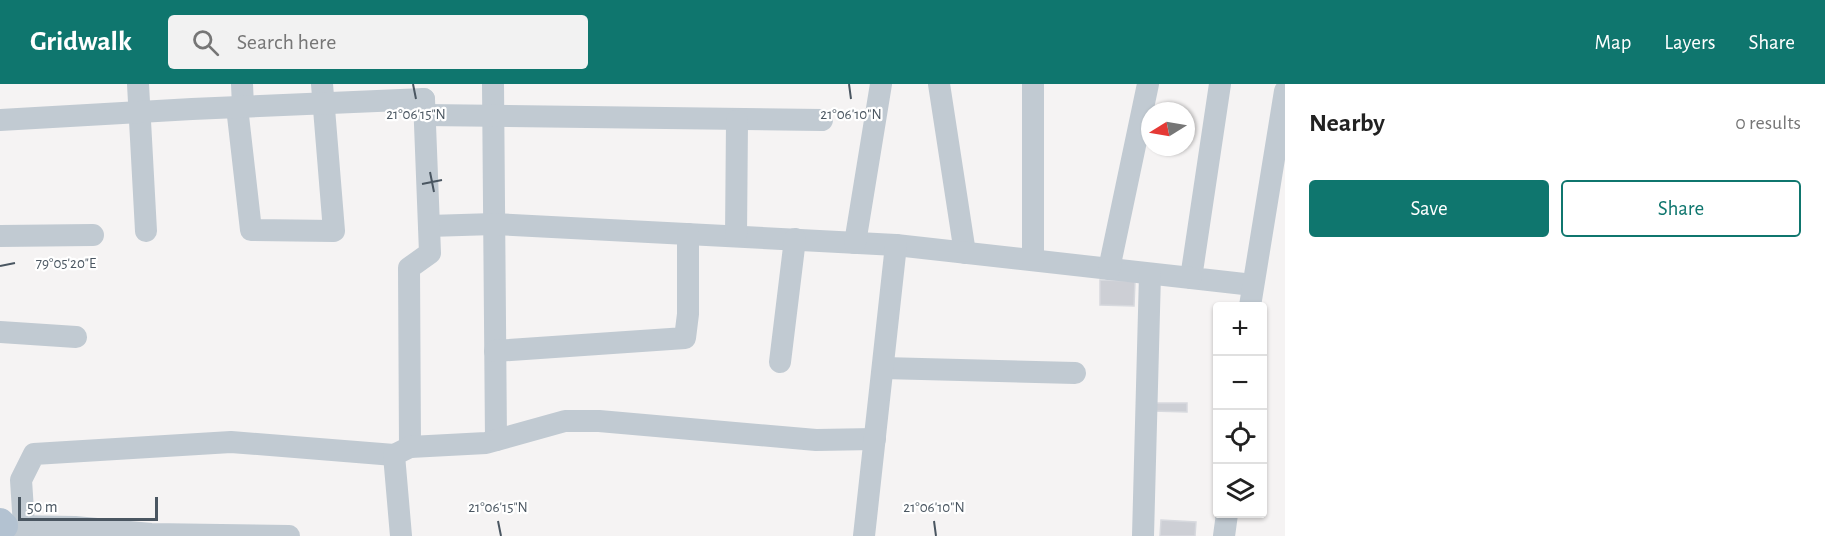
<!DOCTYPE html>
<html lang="en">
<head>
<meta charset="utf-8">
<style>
  body { margin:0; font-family:"Alegreya Sans",sans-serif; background:#f2f2f2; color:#222 }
  .controls { position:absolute; right:18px; bottom:18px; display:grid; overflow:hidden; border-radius:6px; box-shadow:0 2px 4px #0004 }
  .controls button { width:54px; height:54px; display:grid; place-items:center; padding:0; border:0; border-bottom:2px solid #e0e0e0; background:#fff; color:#222; font:30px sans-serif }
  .compass { position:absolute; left:1141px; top:18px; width:54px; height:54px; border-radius:50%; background:#fff; box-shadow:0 2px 4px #0004; rotate:259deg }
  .scale { position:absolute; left:18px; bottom:15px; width:140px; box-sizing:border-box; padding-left:6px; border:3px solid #4a5661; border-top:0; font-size:16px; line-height:21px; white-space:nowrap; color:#4a5661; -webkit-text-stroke:4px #fff; paint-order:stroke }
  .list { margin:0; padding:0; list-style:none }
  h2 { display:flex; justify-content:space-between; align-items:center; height:78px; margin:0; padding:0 24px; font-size:26px }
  h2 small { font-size:20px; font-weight:400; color:#767676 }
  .actions { display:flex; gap:12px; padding:18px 24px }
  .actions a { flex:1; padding:14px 0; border:2px solid #0f766e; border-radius:6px; text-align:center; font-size:21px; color:#0f766e }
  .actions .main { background:#0f766e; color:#fff }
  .icon { flex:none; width:33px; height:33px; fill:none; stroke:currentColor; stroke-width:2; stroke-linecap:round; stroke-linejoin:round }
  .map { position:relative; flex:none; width:1285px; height:452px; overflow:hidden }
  header { display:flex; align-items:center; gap:36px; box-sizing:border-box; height:84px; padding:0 30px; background:#0f766e; color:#fff }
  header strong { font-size:28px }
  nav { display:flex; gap:33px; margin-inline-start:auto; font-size:21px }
  .search { width:420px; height:54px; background:#f2f2f2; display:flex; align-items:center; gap:15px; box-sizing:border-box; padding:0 21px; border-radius:6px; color:#767676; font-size:22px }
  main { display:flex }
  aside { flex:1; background:#fff }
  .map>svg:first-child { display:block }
  .building { fill:#cdcfd5; stroke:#d7d9de; stroke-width:1.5 }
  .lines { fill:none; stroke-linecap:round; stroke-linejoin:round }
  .minor { stroke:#c1cad2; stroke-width:22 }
  .major { stroke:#b3c2d1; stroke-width:28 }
  .ticks { fill:none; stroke:#4a5661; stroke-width:2 }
  .ticks-label { font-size:15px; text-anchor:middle; fill:#4a5661; stroke:#fff; stroke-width:4.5; stroke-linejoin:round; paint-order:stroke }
</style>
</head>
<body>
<header>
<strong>Gridwalk</strong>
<div class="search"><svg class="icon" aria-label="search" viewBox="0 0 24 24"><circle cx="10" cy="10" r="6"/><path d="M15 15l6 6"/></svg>Search here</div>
<nav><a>Map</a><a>Layers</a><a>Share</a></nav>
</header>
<main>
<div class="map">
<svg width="1285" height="452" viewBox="0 0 1285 452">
  <rect width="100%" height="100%" fill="#f5f3f3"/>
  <g class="building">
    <path d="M1100,196l35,1 -1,25 -34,-1z"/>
    <path d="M1153,319h34v9l-34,-1z"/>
    <path d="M1161,436l35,2 -1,14h-35z"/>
  </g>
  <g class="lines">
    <g class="minor">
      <path d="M138,0l8,147"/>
      <path d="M242,0l1,22"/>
      <path d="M493,0l3,356"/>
      <path d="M939,0l26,169"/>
      <path d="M1220,0l-29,194 62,7"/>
      <path d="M237,23l14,123 83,1 -12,-147"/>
      <path d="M425,31l397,5"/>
      <path d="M0,36l192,-11 232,-10"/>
      <path d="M429,142l65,-2 402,21 295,33"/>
      <path d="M0,152l93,-1"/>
      <path d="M736,152l1,-115"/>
      <path d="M855,159l26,-159"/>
      <path d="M1033,176v-176"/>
      <path d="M1109,185l39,-185"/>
      <path d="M1250,222l35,-215"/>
      <path d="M0,248l76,5"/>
      <path d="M495,267l190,-13 3,-24v-80"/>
      <path d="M780,278l15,-123"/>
      <path d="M883,284l192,5"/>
      <path d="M410,363l-1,-179 21,-15 -6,-154"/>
      <path d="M9,442l66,1 76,7 138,2"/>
      <path d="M24,442l-3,-46 13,-26 197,-12 163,13"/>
      <path d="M401,452l-7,-81 16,-8 76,-4 79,-22h34l217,19 59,-1"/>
      <path d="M864,452l32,-291"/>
      <path d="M1143,452l7,-262"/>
      <path d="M1224,452l3,-22"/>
    </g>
    <path class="major" d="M0,438l4,4 -4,2"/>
  </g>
  <path class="ticks" d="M413,0l3,15M849,0l2,15M430,88l4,20M422,100l20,-4M0,182l15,-3M498,437l3,15M934,437l2,15"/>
  <g class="ticks-label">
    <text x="416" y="35">21°06'15"N</text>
    <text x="851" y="35">21°06'10"N</text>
    <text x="66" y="184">79°05'20"E</text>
    <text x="498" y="428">21°06'15"N</text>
    <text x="934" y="428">21°06'10"N</text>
  </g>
</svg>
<div class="controls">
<button>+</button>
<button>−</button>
<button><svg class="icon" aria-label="locate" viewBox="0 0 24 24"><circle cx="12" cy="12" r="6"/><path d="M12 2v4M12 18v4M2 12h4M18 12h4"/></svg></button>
<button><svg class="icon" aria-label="layers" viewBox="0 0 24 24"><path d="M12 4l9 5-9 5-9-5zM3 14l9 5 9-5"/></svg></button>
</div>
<svg class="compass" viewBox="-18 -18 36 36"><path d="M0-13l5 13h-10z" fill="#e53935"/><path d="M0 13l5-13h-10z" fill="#767676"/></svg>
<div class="scale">50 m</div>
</div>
<aside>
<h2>Nearby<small>0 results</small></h2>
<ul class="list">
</ul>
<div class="actions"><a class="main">Save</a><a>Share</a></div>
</aside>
</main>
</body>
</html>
